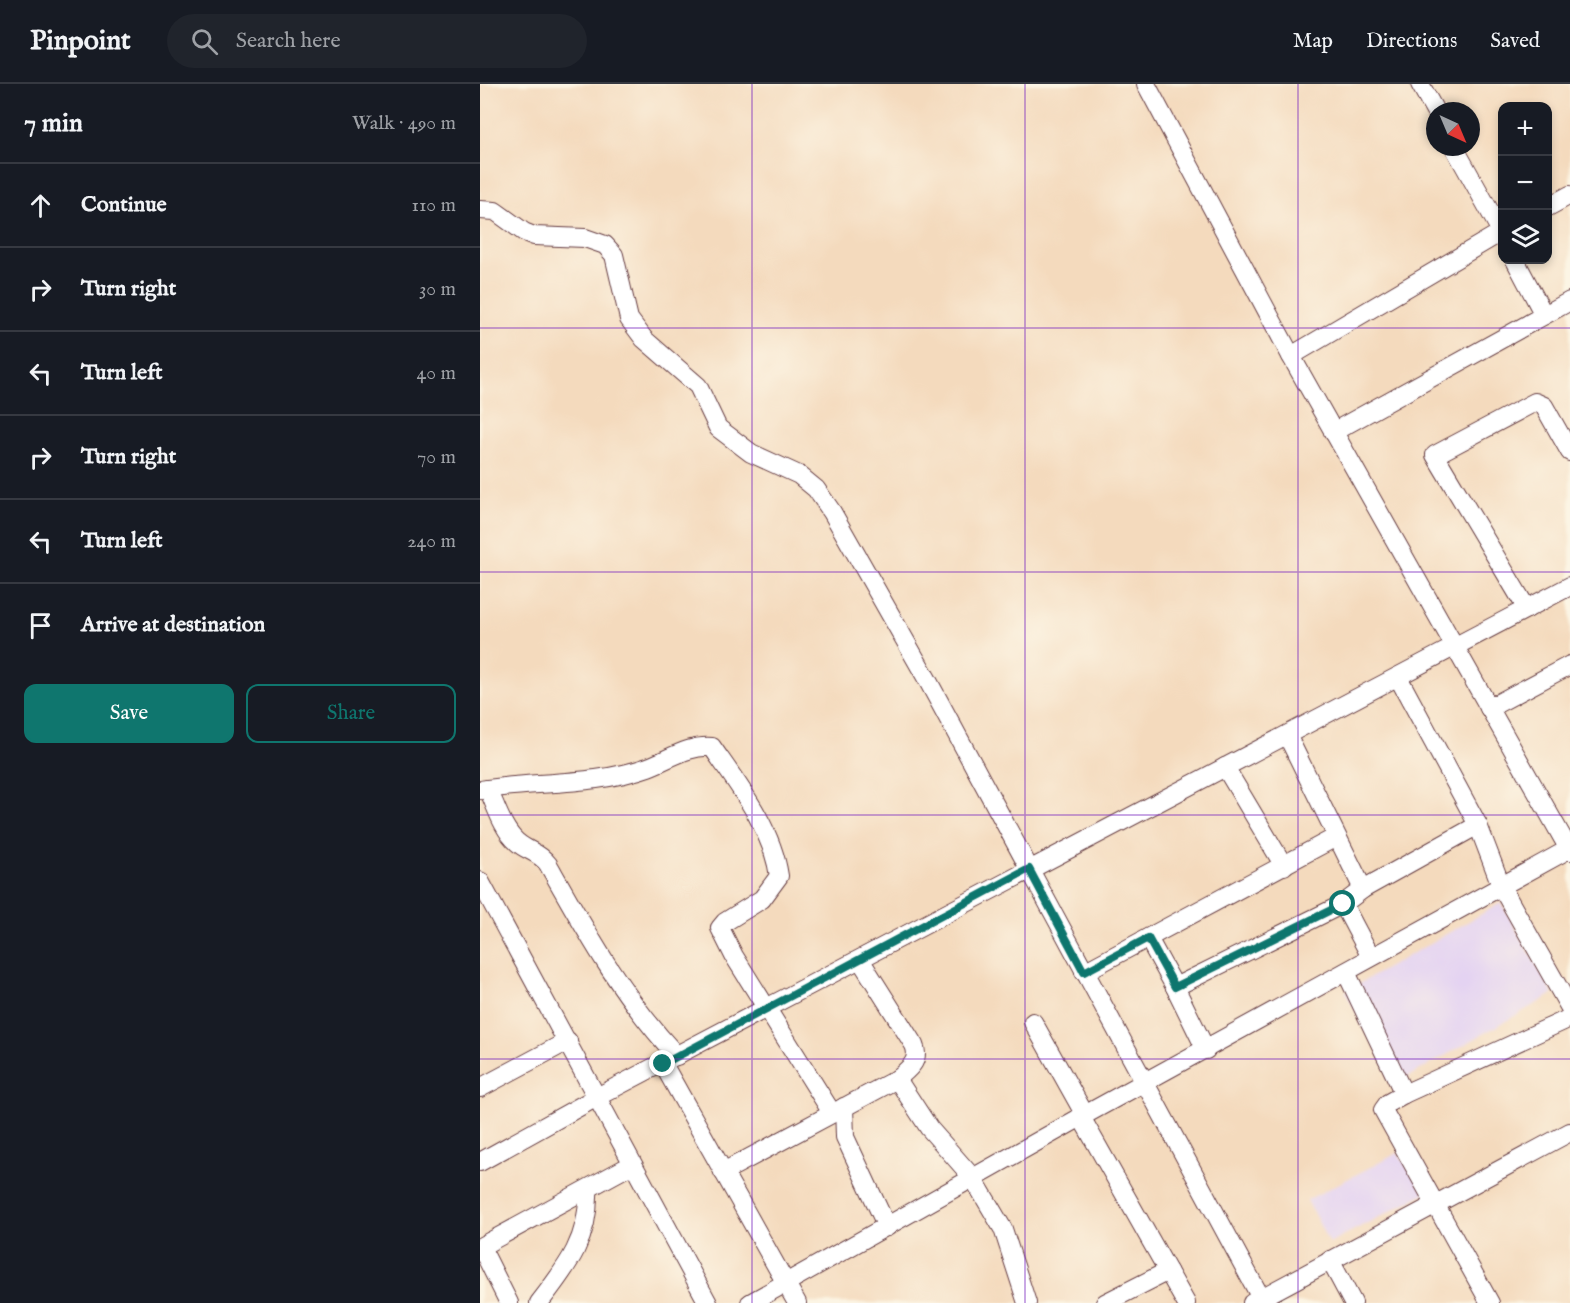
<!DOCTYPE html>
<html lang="en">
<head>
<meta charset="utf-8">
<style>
  body { margin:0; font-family:"IM FELL English",serif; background:#20242c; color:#f1f3f6 }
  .controls { position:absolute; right:18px; top:18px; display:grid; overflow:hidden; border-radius:12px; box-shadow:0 3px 9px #0003 }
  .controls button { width:54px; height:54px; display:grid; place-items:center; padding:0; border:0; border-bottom:2px solid #363941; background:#171b24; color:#f1f3f6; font:30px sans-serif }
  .compass { position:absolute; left:946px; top:18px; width:54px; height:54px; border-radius:50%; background:#171b24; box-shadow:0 3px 9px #0003; rotate:136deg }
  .stop { position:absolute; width:18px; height:18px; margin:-14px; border:4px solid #0f766e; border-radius:50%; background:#fff }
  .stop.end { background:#0f766e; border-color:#fff; box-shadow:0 2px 6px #0008 }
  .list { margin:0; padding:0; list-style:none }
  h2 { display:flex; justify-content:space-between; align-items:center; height:78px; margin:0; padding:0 24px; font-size:26px }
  h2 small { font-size:20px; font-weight:400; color:#9ea1a6 }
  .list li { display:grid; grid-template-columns:39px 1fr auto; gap:18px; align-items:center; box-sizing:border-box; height:84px; padding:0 24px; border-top:2px solid #363941 }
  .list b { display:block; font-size:22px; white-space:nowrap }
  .list em { font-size:20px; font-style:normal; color:#9ea1a6 }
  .actions { display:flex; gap:12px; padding:18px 24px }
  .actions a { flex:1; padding:14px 0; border:2px solid #0f766e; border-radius:12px; text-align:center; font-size:21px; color:#0f766e }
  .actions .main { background:#0f766e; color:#fff }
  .icon { flex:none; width:33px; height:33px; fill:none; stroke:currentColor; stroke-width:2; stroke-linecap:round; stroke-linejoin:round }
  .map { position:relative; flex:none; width:1090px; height:1219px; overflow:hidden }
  header { display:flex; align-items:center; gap:36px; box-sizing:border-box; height:84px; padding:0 30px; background:#171b24; border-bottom:2px solid #363941 }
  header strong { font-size:28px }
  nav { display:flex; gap:33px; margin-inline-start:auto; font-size:21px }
  .search { width:420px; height:54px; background:#20242c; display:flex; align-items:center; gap:15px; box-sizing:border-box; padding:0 21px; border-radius:33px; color:#9ea1a6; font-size:22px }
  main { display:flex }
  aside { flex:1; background:#171b24 }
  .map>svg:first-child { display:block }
  .built { fill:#e4d3f2 }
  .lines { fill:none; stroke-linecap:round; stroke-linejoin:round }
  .minor-casing { stroke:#643b41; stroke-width:20 }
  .minor { stroke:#fff; stroke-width:18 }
  .route { stroke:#0f766e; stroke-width:8 }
  .grid { fill:none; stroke:#7b2cbf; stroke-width:1.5; stroke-opacity:0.55 }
</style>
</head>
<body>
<header>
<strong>Pinpoint</strong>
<div class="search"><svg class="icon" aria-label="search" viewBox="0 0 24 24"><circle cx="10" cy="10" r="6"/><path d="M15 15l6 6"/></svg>Search here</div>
<nav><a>Map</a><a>Directions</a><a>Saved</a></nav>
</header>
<main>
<aside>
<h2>7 min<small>Walk · 490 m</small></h2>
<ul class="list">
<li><svg class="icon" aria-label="ahead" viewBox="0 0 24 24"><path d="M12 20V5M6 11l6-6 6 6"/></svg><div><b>Continue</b></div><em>110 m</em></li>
<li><svg class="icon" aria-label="right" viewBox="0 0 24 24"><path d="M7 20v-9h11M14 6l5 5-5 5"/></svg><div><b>Turn right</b></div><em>30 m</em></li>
<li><svg class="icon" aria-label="left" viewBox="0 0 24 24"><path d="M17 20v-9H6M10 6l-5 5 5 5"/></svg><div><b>Turn left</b></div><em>40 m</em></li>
<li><svg class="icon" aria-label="right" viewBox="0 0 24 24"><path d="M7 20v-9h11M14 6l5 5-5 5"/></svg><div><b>Turn right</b></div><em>70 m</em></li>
<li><svg class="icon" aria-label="left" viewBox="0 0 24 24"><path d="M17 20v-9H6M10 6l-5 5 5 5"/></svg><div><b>Turn left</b></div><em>240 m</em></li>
<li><svg class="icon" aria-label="arrive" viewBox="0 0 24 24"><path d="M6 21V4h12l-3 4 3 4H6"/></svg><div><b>Arrive at destination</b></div></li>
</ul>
<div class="actions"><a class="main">Save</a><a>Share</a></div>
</aside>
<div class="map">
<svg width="1090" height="1219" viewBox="0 0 1090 1219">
  <rect width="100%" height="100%" fill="#fcf5e5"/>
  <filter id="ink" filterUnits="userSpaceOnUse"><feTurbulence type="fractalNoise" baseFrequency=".0167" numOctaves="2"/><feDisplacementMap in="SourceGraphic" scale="12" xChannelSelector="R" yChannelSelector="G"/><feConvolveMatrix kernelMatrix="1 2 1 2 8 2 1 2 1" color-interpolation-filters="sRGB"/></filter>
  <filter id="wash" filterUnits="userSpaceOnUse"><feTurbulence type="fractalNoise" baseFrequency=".008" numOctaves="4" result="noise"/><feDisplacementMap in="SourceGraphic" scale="24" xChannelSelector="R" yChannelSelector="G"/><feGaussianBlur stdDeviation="1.35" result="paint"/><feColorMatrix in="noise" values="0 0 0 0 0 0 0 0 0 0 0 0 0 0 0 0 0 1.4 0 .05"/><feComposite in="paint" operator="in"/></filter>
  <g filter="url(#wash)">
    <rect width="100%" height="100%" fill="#f4dabd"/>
    <g class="built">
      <path d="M1021,819l52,91 -156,89 -52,-91z"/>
      <path d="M918,1069l27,40 -96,50 -22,-43z"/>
    </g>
  </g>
  <g filter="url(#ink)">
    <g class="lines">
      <defs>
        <g id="minor">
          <path d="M666,0l145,272"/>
          <path d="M940,0l15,27"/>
          <path d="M974,63l49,88"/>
          <path d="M1068,123l22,-12"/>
          <path d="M0,126l15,1 29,21 10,4 51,2 20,7 9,10 15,64 15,20 54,47 20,42 33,25 48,22 17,14 16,23 95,167 334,619"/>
          <path d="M1023,147l-212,125 279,495"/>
          <path d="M1035,176l29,55"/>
          <path d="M853,348l237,-131"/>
          <path d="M1047,525l-92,-154 100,-53 9,4 26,46"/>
          <path d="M918,593l80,148 24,63 68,120"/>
          <path d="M1009,624l81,-43"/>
          <path d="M807,651l76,154"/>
          <path d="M745,683l59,99"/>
          <path d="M8,705c8,17 15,41 29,53 11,10 21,9 31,22 39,69 74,133 129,192"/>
          <path d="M0,706c55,-9 115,-4 168,-23 22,-8 40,-22 64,-20 27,39 60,81 67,129l-17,23 -37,23 -5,6 14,28 98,157"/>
          <path d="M0,797l228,422"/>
          <path d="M863,820l28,53"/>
          <path d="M668,854l27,49 168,-83 20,-15 115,-64"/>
          <path d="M604,888l252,-135"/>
          <path d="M866,888l58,122"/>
          <path d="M695,903l31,63"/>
          <path d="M553,938l52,93"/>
          <path d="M183,980l134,239"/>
          <path d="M417,995l32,49 44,50 30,51 24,74"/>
          <path d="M0,1004l88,-47"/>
          <path d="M364,1023l1,30 42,90"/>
          <path d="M601,1033l105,186"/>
          <path d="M0,1078l117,-65 973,-511"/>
          <path d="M243,1088l174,-93c11,-10 24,-18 17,-34l-53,-84"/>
          <path d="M0,1163l151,-82"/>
          <path d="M1,1163l28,56"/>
          <path d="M850,1176l23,43"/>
          <path d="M59,1219c29,-37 51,-66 49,-114"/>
          <path d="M270,1219l331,-186 488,-268"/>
          <path d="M625,1219l63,-32"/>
          <path d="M772,1219l318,-171"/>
          <path d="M1010,1219l-107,-193 5,-7 16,-9 166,-76"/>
        </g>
      </defs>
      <use href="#minor" class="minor-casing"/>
      <use href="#minor" class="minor"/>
    </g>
  </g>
  <g class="lines" filter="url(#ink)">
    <path class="route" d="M183,980l366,-195 55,103 64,-34 27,49 168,-83"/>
  </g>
  <path class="grid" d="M272,0v1219M545,0v1219M818,0v1219M0,244h1090M0,488h1090M0,731h1090M0,975h1090"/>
</svg>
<div class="controls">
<button>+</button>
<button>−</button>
<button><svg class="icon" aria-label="layers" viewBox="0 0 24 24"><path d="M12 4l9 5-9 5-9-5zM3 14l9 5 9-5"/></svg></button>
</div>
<svg class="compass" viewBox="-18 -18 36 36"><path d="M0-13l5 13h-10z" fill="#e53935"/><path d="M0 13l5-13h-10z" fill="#9ea1a6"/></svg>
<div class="stop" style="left:863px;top:820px"></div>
<div class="stop end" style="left:183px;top:980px"></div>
</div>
</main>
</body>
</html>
